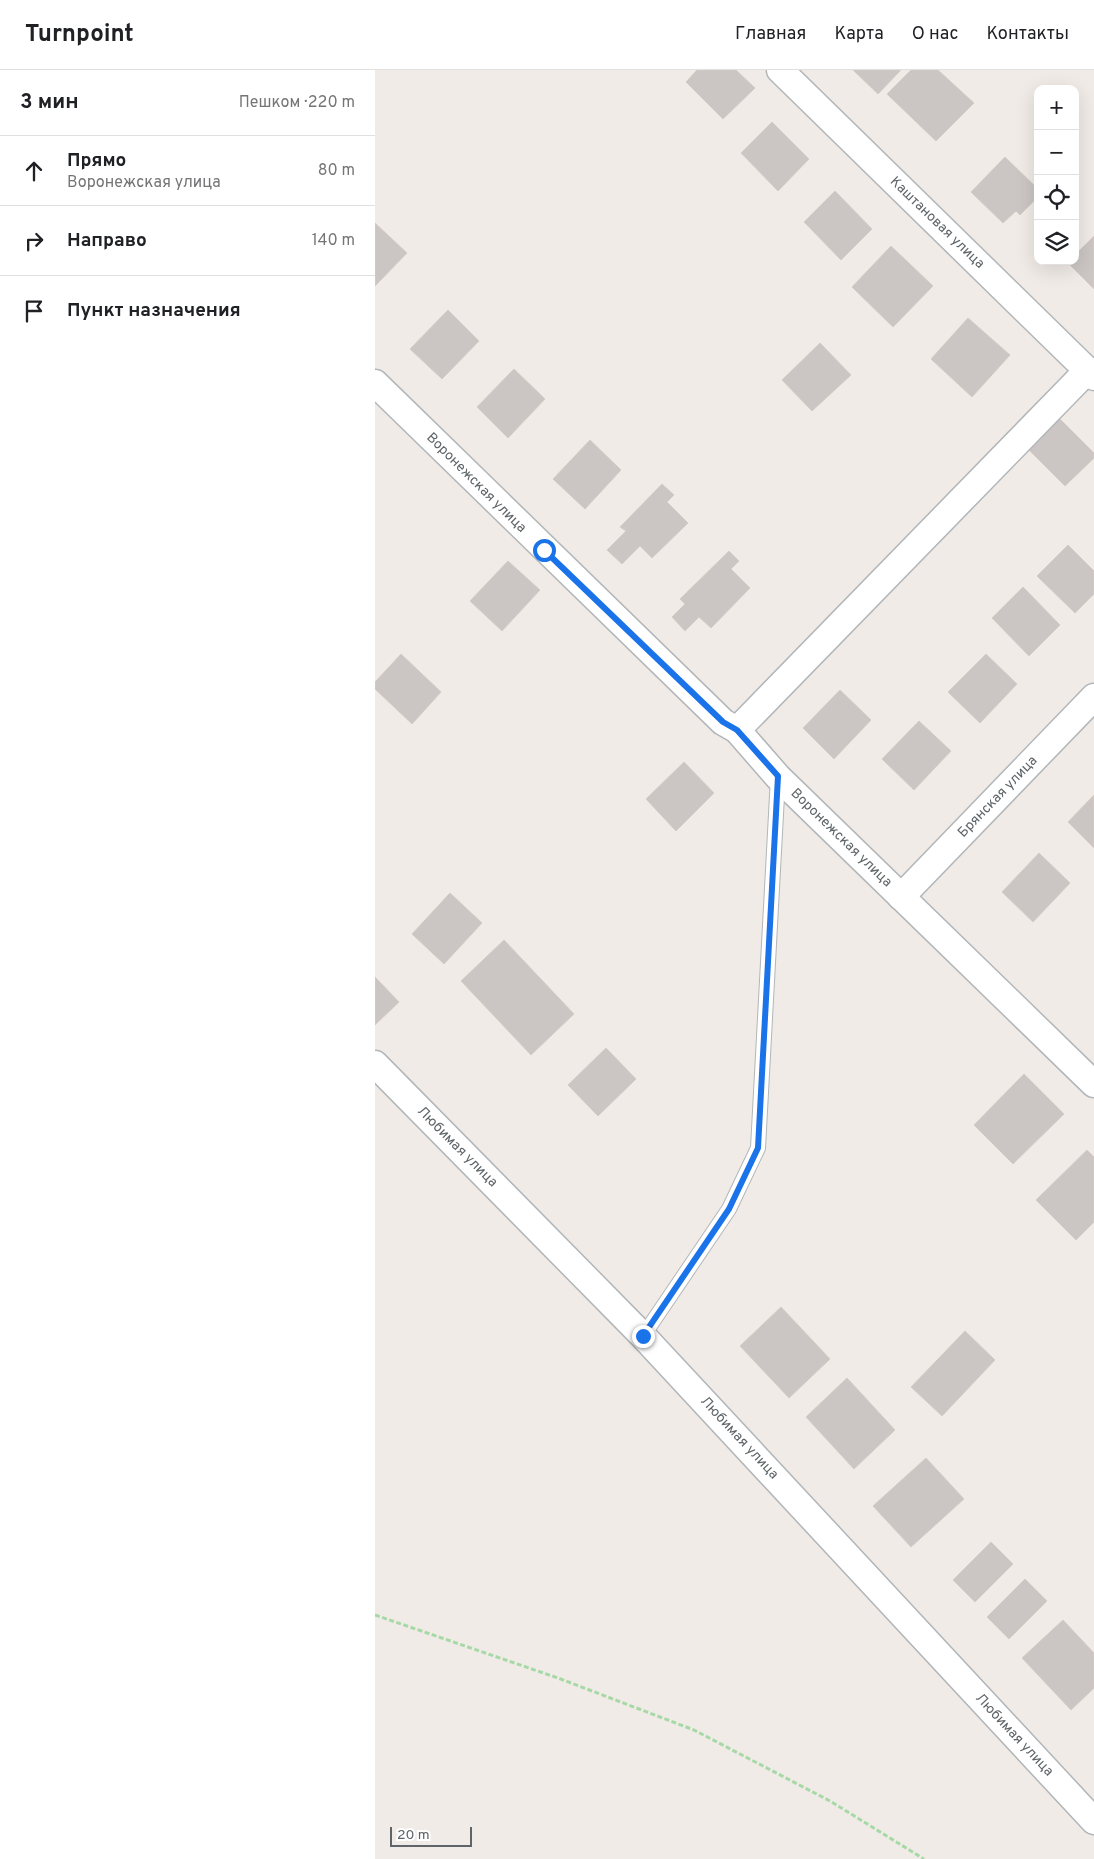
<!DOCTYPE html>
<html lang="ru">
<head>
<meta charset="utf-8">
<style>
  body { margin:0; font-family:Overpass,sans-serif; background:#f2f2f2; color:#202124 }
  .controls { position:absolute; right:15px; top:15px; display:grid; overflow:hidden; border-radius:10px; box-shadow:0 5px 20px #0002 }
  .controls button { width:45px; height:45px; display:grid; place-items:center; padding:0; border:0; border-bottom:1px solid #e0e0e0; background:#fff; color:#202124; font:25px sans-serif }
  .scale { position:absolute; left:15px; bottom:12px; width:82px; box-sizing:border-box; padding-left:5px; border:2px solid #5e6467; border-top:0; font-size:14px; line-height:18px; white-space:nowrap; color:#5e6467; -webkit-text-stroke:4px #fff; paint-order:stroke }
  .stop { position:absolute; width:15px; height:15px; margin:-11px; border:4px solid #1a73e8; border-radius:50%; background:#fff }
  .stop.end { background:#1a73e8; border-color:#fff; box-shadow:0 1px 5px #0008 }
  .list { margin:0; padding:0; list-style:none }
  h2 { display:flex; justify-content:space-between; align-items:center; height:65px; margin:0; padding:0 20px; font-size:21px }
  h2 small { font-size:16px; font-weight:400; color:#757577 }
  .list li { display:grid; grid-template-columns:32px 1fr auto; gap:15px; align-items:center; box-sizing:border-box; height:70px; padding:0 20px; border-top:1px solid #e0e0e0 }
  .list b { display:block; font-size:19px; white-space:nowrap }
  .list p { margin:0; font-size:16px; white-space:nowrap; color:#757577 }
  .list em { font-size:16px; font-style:normal; color:#757577 }
  .icon { flex:none; width:28px; height:28px; fill:none; stroke:currentColor; stroke-width:2; stroke-linecap:round; stroke-linejoin:round }
  .map { position:relative; flex:none; width:719px; height:1789px; overflow:hidden }
  header { display:flex; align-items:center; gap:30px; box-sizing:border-box; height:70px; padding:0 25px; background:#fff; border-bottom:1px solid #e0e0e0 }
  header strong { font-size:24px }
  nav { display:flex; gap:28px; margin-inline-start:auto; font-size:18px }
  main { display:flex }
  aside { flex:1; background:#fff }
  .map>svg:first-child { display:block }
  .building { fill:#cbc6c3; stroke:#d5ccc5 }
  .lines { fill:none; stroke-linecap:round; stroke-linejoin:round }
  .lane-casing { stroke:#b2b6b9; stroke-width:16 }
  .street-casing { stroke:#b2b6b9; stroke-width:29 }
  .path { stroke:#a7d9a7; stroke-width:3; stroke-dasharray:5 2.5; stroke-linecap:butt }
  .lane { stroke:#fff; stroke-width:14 }
  .street { stroke:#fff; stroke-width:26 }
  .route { stroke:#1a73e8; stroke-width:6 }
  .labels { text-anchor:middle; dominant-baseline:central; stroke-width:4; stroke-linejoin:round; paint-order:stroke }
  .street-label { font-size:14px; fill:#5e6467; stroke:#fff }
</style>
</head>
<body>
<header>
<strong>Turnpoint</strong>
<nav><a>Главная</a><a>Карта</a><a>О нас</a><a>Контакты</a></nav>
</header>
<main>
<aside>
<h2>3 мин<small>Пешком · 220 m</small></h2>
<ul class="list">
<li><svg class="icon" aria-label="ahead" viewBox="0 0 24 24"><path d="M12 20V5M6 11l6-6 6 6"/></svg><div><b>Прямо</b><p>Воронежская улица</p></div><em>80 m</em></li>
<li><svg class="icon" aria-label="right" viewBox="0 0 24 24"><path d="M7 20v-9h11M14 6l5 5-5 5"/></svg><div><b>Направо</b></div><em>140 m</em></li>
<li><svg class="icon" aria-label="arrive" viewBox="0 0 24 24"><path d="M6 21V4h12l-3 4 3 4H6"/></svg><div><b>Пункт назначения</b></div></li>
</ul>
</aside>
<div class="map">
<svg width="719" height="1789" viewBox="0 0 719 1789">
  <rect width="100%" height="100%" fill="#f0ebe6"/>
  <g class="building">
    <path d="M322,0h39l19,18 -32,31 -37,-37z"/>
    <path d="M478,0h48l-23,24z"/>
    <path d="M536,0h27l36,33 -38,38 -49,-47z"/>
    <path d="M397,52l37,37 -31,32 -37,-38z"/>
    <path d="M630,87l33,32v8l-18,18 -4,-4 -13,12 -32,-31z"/>
    <path d="M460,121l37,38 -31,31 -37,-38z"/>
    <path d="M0,153l32,30 -32,33z"/>
    <path d="M719,166v53l-27,-27 8,-1v-6z"/>
    <path d="M516,176l42,40 -40,41 -41,-40z"/>
    <path d="M73,240l31,31 -37,38 -32,-30z"/>
    <path d="M593,248l42,37 -38,42 -41,-38z"/>
    <path d="M445,273l31,32 -39,36 -30,-31z"/>
    <path d="M139,299l31,30 -37,39 -31,-31z"/>
    <path d="M684,348l35,35v5l-29,28 -37,-37z"/>
    <path d="M215,370l31,30 -36,39 -32,-30z"/>
    <path d="M287,414l12,11 -7,7 21,21 -36,35 -12,-12 -18,18 -15,-14 19,-19 -6,-4z"/>
    <path d="M693,475l26,26v23l-19,19 -38,-37z"/>
    <path d="M354,481l10,10 -8,8 19,19 -39,40 -12,-11 -14,14 -13,-14 13,-13 -5,-5z"/>
    <path d="M133,491l32,29 -38,41 -32,-30z"/>
    <path d="M648,517l37,38 -31,31 -37,-38z"/>
    <path d="M26,584l40,38 -29,32 -37,-35v-7z"/>
    <path d="M611,584l31,30 -37,39 -32,-31z"/>
    <path d="M465,620l31,30 -37,39 -31,-31z"/>
    <path d="M544,651l32,30 -37,39 -32,-31z"/>
    <path d="M309,692l30,31 -38,38 -30,-32z"/>
    <path d="M719,725v53l-26,-26z"/>
    <path d="M664,783l31,30 -37,39 -31,-30z"/>
    <path d="M75,823l32,30 -38,41 -32,-30z"/>
    <path d="M129,870l70,74 -43,41 -70,-74z"/>
    <path d="M0,907l24,25 -24,23z"/>
    <path d="M231,978l30,31 -38,37 -30,-31z"/>
    <path d="M649,1004l40,40 -51,50 -39,-39z"/>
    <path d="M712,1080l7,7v65l-18,18 -40,-40z"/>
    <path d="M406,1237l49,52 -41,39 -49,-52z"/>
    <path d="M590,1261l30,29 -53,56 -31,-29z"/>
    <path d="M472,1308l48,52 -41,39 -48,-52z"/>
    <path d="M551,1388l38,41 -53,48 -38,-41z"/>
    <path d="M616,1472l22,22 -38,38 -22,-22z"/>
    <path d="M650,1509l22,22 -38,38 -22,-22z"/>
    <path d="M688,1550l31,33v35l-23,22 -49,-52z"/>
  </g>
  <g class="lines">
    <defs>
      <path id="lane" d="M268,1266l86,-127 29,-61 20,-371"/>
      <g id="street">
        <path d="M405,0l314,307"/>
        <path d="M0,313l348,339 14,8 41,47 316,307"/>
        <path d="M362,660l351,-360"/>
        <path d="M526,827l193,-200"/>
        <path d="M0,994l268,272 451,485"/>
      </g>
    </defs>
    <use href="#lane" class="lane-casing"/>
    <use href="#street" class="street-casing"/>
    <path class="path" d="M0,1545l183,63 136,52 136,71 94,58"/>
    <use href="#lane" class="lane"/>
    <use href="#street" class="street"/>
  </g>
  <g class="lines">
    <path class="route" d="M169,480l179,172 14,8 41,46 -20,372 -29,61 -86,127"/>
  </g>
  <g class="labels">
    <g class="street-label">
      <text transform="translate(562 153) rotate(44)">Каштановая улица</text>
      <text transform="translate(101 413) rotate(45)">Воронежская улица</text>
      <text transform="translate(623 727) rotate(-46)">Брянская улица</text>
      <text transform="translate(466 768) rotate(44)">Воронежская улица</text>
      <text transform="translate(82 1077) rotate(45)">Любимая улица</text>
      <text transform="translate(364 1368) rotate(47)">Любимая улица</text>
      <text transform="translate(639 1665) rotate(47)">Любимая улица</text>
    </g>
  </g>
</svg>
<div class="controls">
<button>+</button>
<button>−</button>
<button><svg class="icon" aria-label="locate" viewBox="0 0 24 24"><circle cx="12" cy="12" r="6"/><path d="M12 2v4M12 18v4M2 12h4M18 12h4"/></svg></button>
<button><svg class="icon" aria-label="layers" viewBox="0 0 24 24"><path d="M12 4l9 5-9 5-9-5zM3 14l9 5 9-5"/></svg></button>
</div>
<div class="scale">20 m</div>
<div class="stop" style="left:169px;top:480px"></div>
<div class="stop end" style="left:268px;top:1266px"></div>
</div>
</main>
</body>
</html>
